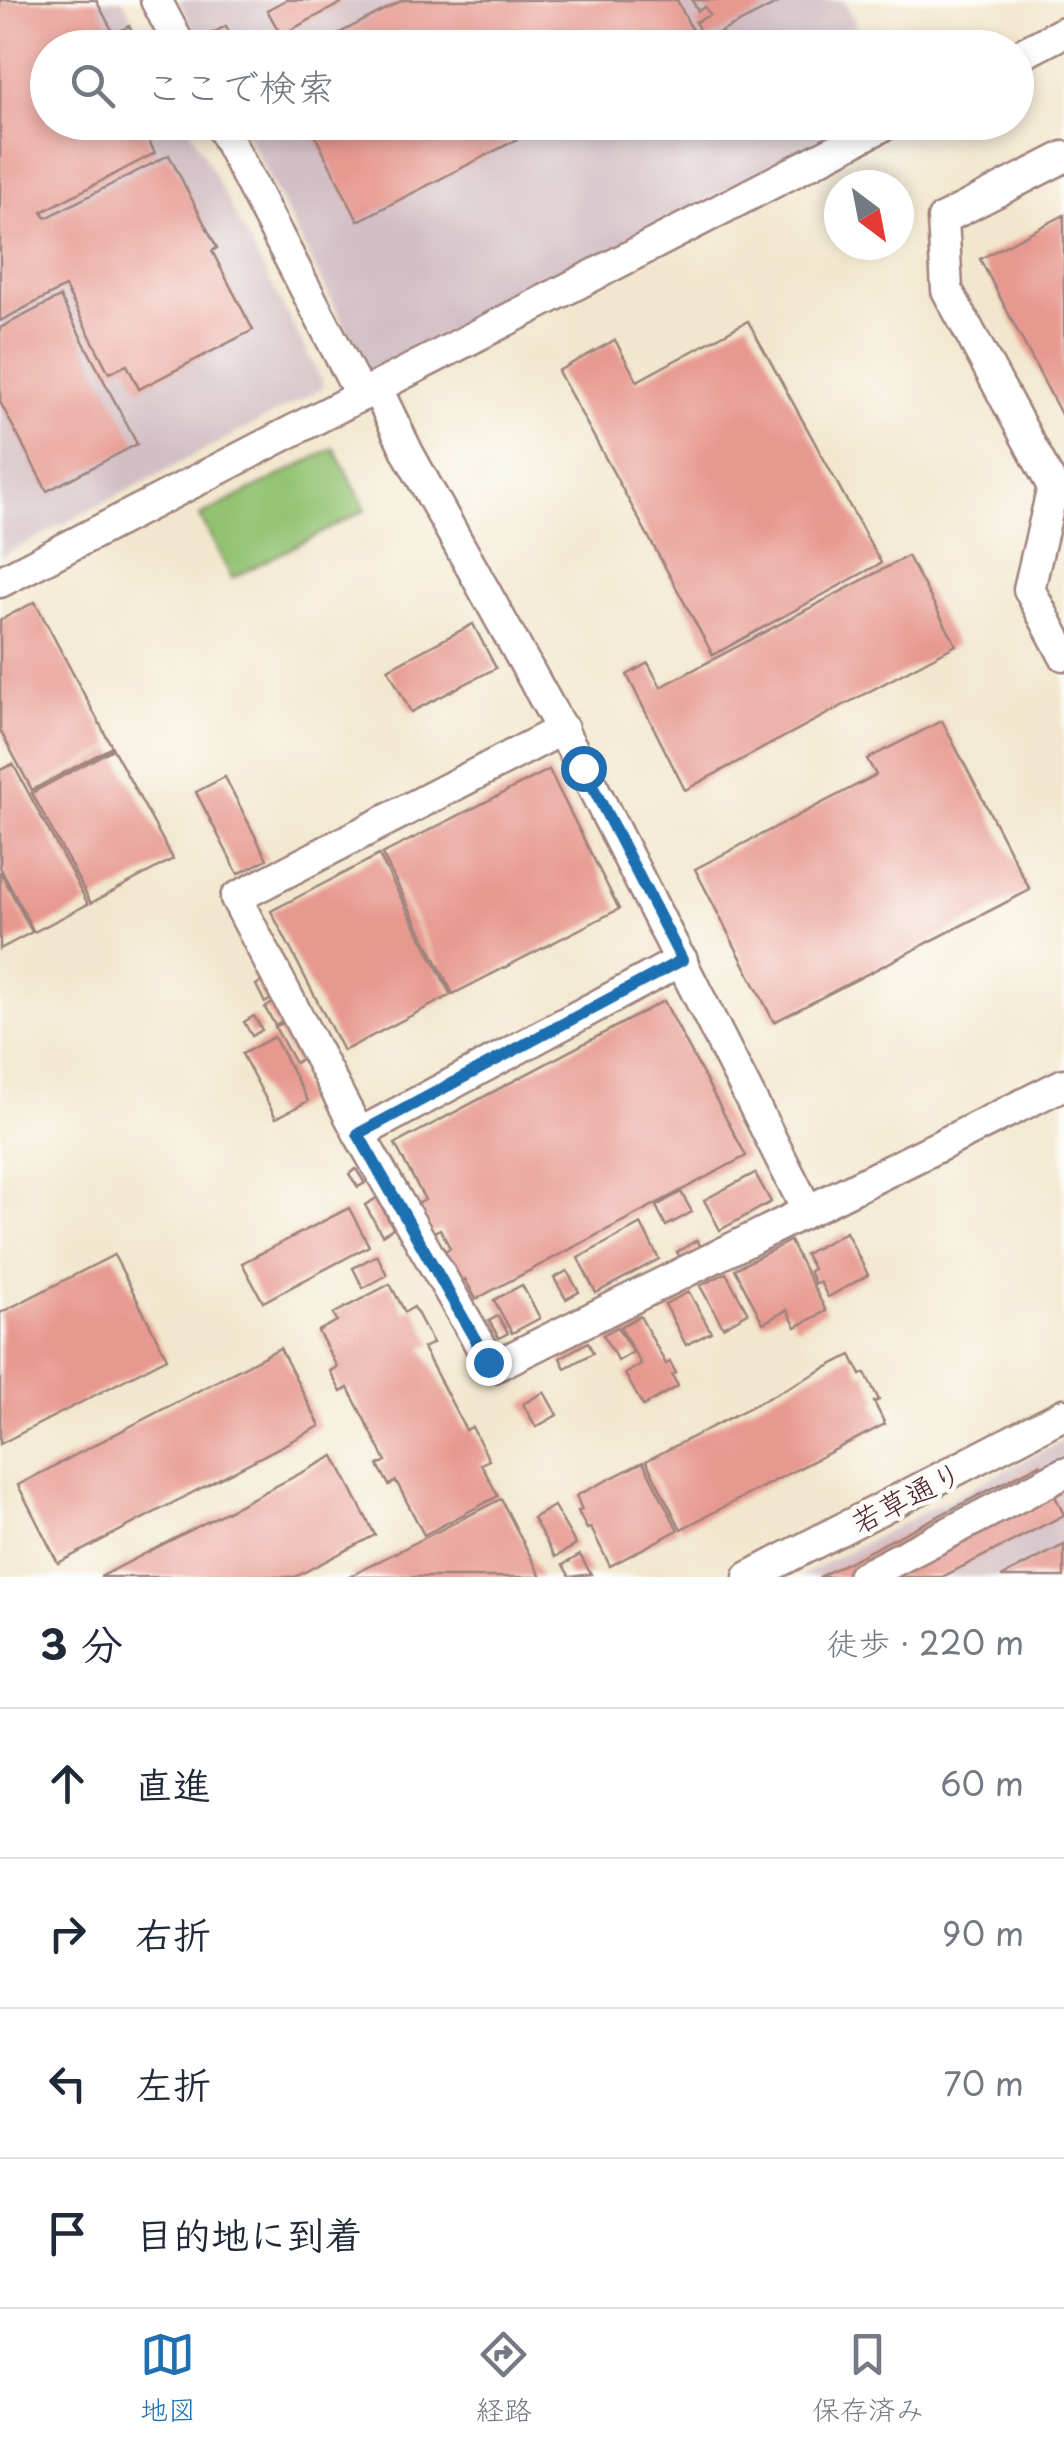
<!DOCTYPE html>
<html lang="ja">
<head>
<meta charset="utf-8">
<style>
  body { margin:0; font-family:"Playpen Sans","Klee One",sans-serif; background:#f2f2f3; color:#1f2937 }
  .compass { position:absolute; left:824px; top:170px; width:90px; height:90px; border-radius:50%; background:#fff; box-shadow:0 5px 15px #0003; rotate:148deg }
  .stop { position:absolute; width:30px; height:30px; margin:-22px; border:8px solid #1f6fb2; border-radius:50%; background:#fff }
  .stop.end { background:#1f6fb2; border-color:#fff; box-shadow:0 2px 10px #0008 }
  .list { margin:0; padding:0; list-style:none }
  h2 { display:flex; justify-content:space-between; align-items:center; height:130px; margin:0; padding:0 40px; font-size:42px }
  h2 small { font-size:32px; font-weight:400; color:#747a83 }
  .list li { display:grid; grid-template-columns:65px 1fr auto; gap:30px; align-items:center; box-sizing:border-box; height:150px; padding:0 40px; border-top:2px solid #e0e1e3 }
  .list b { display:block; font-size:38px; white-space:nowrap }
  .list em { font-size:32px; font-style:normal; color:#747a83 }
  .icon { flex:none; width:55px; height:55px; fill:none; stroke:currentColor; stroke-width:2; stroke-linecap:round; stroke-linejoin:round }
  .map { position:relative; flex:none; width:1064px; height:1577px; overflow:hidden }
  .search { position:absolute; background:#fff; box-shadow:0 5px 15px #0003; left:30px; right:30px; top:30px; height:110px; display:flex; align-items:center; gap:25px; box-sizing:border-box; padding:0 35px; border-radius:55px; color:#747a83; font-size:38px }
  .sheet { height:730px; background:#fff }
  nav { display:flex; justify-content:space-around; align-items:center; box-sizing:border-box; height:140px; border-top:2px solid #e0e1e3; background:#fff; font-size:28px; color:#747a83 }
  nav a { display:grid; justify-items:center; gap:5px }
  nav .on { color:#1f6fb2 }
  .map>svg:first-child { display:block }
  .industrial { fill:#d2bec4 }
  .green { fill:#92c271; stroke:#6e704e; stroke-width:2.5 }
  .building { fill:#e79990 }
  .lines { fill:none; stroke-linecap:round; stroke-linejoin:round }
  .minor-casing { stroke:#9e837c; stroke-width:35 }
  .minor { stroke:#fff; stroke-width:30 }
  .route { stroke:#1f6fb2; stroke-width:12 }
  .labels { text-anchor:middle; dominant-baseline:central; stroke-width:9; stroke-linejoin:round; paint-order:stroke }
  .street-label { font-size:30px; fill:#4a1f2b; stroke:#fdfcf7 }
</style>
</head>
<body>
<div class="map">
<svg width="1064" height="1577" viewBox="0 0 1064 1577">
  <rect width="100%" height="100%" fill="#fdfcf7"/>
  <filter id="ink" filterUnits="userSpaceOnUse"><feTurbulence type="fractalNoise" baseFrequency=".01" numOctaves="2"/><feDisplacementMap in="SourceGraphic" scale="20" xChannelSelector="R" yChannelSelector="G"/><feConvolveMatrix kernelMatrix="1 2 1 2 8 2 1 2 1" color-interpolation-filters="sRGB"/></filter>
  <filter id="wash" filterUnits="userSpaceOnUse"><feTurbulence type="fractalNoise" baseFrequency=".0048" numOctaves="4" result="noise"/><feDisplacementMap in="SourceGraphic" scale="40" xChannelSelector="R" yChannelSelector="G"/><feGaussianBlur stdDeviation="2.25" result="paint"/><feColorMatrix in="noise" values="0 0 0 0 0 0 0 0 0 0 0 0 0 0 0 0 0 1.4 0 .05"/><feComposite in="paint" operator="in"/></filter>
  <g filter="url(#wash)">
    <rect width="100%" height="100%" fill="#f2e7ce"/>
    <g class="industrial">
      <path d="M0,0h123l25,47 -100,1v74l139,1 138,264 -325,170z"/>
      <path d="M179,0h665l24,47h-665z"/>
      <path d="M241,123h617l-490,249z"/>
      <path d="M1064,1440v137h-265z"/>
    </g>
    <path class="green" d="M334,448l32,62 -134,68 -32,-62z"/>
    <g id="blocks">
      <g class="building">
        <path d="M0,0h96l18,34 15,-8 11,22h-92v74h91l16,31 -113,59 4,6 123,-63 48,93 -5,3 41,79 -114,59 -12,-24 -18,8 -44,-86 -65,34z"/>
        <path d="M286,0h61l-66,35 -14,-25z"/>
        <path d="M403,0h274l23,46 -389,2z"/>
        <path d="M692,0h92l-79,40 -10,-18 15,-7 -5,-8 -7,4z"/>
        <path d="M226,26l12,22h-24l-7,-12z"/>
        <path d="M308,122h243l-193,99z"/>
        <path d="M1064,215v205l-84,-161z"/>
        <path d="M60,297l77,147 -90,47 -47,-89v-74z"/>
        <path d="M748,321l133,242 -168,92 -155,-284 57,-31 22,41z"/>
        <path d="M908,556l48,89 -271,145 -58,-115 21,-12 13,24z"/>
        <path d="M35,602l77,145 -80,43 -32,-60v-110z"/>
        <path d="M473,624l23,44 -85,44 -23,-43z"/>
        <path d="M942,721l88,169 -256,132 -79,-153 181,-94 -9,-16z"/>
        <path d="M113,749l60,110 -82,44 -59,-110z"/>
        <path d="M13,764l75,140 -54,28 -34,-65v-97z"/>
        <path d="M549,770l70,139 -166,85 -71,-140z"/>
        <path d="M225,777l42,82 -29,15 -42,-82z"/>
        <path d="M379,855l72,140 -108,56 -72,-140z"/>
        <path d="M0,871l32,61 -32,17z"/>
        <path d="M262,981l10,17 -7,5 -9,-18z"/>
        <path d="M664,1001l82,155 -270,143 -11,-20 -6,4 -16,-31 7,-4 -10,-19 -8,4 -15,-29 8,-4 -30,-56z"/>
        <path d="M274,1002l10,18 -9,5 -10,-17z"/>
        <path d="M254,1016l8,14 -10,6 -8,-14z"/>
        <path d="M285,1022l19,35 -9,6 -20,-36z"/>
        <path d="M274,1037l34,64 -32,17 -34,-64z"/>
        <path d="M356,1169l9,14 -7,4 -9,-13z"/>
        <path d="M755,1173l16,29 -51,28 -16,-30z"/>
        <path d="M681,1192l11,20 -26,14 -10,-20z"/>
        <path d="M377,1198l16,30 -11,7 -17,-30z"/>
        <path d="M349,1208l20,38 -106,56 -21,-39z"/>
        <path d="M641,1224l18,35 -63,34 -18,-35z"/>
        <path d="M846,1232l22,43 -40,22 -8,-15 -5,2 -6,-13 4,-2 -8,-15z"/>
        <path d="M697,1240l5,9 -20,12 -5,-9z"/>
        <path d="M790,1241l36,70 -30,16 -9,-17 -24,13 -28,-54z"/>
        <path d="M114,1255l53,103 -167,86v-131z"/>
        <path d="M377,1255l10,20 -24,13 -10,-20z"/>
        <path d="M567,1271l12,21 -13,7 -12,-21z"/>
        <path d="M726,1273l22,40 -25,14 -23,-41z"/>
        <path d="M390,1284l15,28 9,-5 19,36 -10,5 43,82 6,-3 17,33 -8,4 17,32 -74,39 -28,-54 -7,4 -11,-20 8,-4 -38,-73 -7,4 -11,-21 7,-4 -19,-36 19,-10 -4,-7z"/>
        <path d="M522,1285l18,33 -28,15 -18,-33z"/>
        <path d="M689,1292l22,40 -25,13 -21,-41z"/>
        <path d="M498,1316l10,17 -9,5 -10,-17z"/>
        <path d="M640,1316l26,48 4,-2 6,11 -4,2 6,11 -35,20 -18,-32 16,-10 -21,-37z"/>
        <path d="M617,1327l16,25 -15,9 -15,-26z"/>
        <path d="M588,1342l5,11 -28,15 -5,-10z"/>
        <path d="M280,1348l40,78 -262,137 -40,-78z"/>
        <path d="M851,1355l10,20 4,-2 14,27 -5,2 11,22 -204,105 -35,-68z"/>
        <path d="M544,1392l13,23 -21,12 -13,-23z"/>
        <path d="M334,1456l41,79 -80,42h-195z"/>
        <path d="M643,1462l35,68 -68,36 -19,-38 -4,1 -9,-18 4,-1 -6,-14z"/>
        <path d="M1040,1464l24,51 -122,62h-123z"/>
        <path d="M501,1499l40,78h-193z"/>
        <path d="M554,1506l22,39 -21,12 -22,-39z"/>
        <path d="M1064,1545v32h-63z"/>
        <path d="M580,1555l11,19 -21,3 -7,-12z"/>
      </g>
    </g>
  </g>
  <g filter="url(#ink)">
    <use href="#blocks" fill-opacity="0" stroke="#9e837c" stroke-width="2.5"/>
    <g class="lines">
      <defs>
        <g id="minor">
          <path d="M156,0l25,48"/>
          <path d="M1016,57l48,-25"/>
          <path d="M219,122l142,274"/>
          <path d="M1064,157l-121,62 4,71 106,197 -24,102 35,66"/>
          <path d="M377,389l31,64 175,315 224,442"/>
          <path d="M0,582l890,-460"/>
          <path d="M563,729l-327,169 123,236 134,233 571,-283"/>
          <path d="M359,1134l323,-174"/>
          <path d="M749,1577l315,-163"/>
          <path d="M863,1577l201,-104"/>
        </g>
      </defs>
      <use href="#minor" class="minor-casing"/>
      <use href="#minor" class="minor"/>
    </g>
  </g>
  <g class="lines" filter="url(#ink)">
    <path class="route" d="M488,1362l-130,-228 324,-174 -99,-192"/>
  </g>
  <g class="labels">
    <g class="street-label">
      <text transform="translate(906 1496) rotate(-27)">若草通り</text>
    </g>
  </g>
</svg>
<svg class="compass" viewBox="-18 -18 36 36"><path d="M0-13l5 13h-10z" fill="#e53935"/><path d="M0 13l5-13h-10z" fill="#747a83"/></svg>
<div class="stop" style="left:583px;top:768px"></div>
<div class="stop end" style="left:488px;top:1362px"></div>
<div class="search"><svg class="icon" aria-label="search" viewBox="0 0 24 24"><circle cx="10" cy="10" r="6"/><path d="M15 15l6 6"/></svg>ここで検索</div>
</div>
<section class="sheet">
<h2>3 分<small>徒歩 · 220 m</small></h2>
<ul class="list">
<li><svg class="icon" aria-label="ahead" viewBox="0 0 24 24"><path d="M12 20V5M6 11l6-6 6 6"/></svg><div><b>直進</b></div><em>60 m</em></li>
<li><svg class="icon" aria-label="right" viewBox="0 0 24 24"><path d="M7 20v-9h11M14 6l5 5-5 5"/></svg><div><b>右折</b></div><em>90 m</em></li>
<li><svg class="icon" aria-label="left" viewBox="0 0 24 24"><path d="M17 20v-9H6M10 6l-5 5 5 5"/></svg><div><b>左折</b></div><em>70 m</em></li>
<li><svg class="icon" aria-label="arrive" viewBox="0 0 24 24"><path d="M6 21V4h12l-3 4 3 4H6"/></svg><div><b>目的地に到着</b></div></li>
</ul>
</section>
<nav>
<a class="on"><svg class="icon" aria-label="map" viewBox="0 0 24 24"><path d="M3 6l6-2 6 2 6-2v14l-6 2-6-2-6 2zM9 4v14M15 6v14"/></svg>地図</a>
<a><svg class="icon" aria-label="directions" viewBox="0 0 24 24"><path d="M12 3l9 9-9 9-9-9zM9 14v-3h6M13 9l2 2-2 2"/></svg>経路</a>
<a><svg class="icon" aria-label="saved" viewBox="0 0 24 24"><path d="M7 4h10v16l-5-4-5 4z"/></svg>保存済み</a>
</nav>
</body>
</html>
